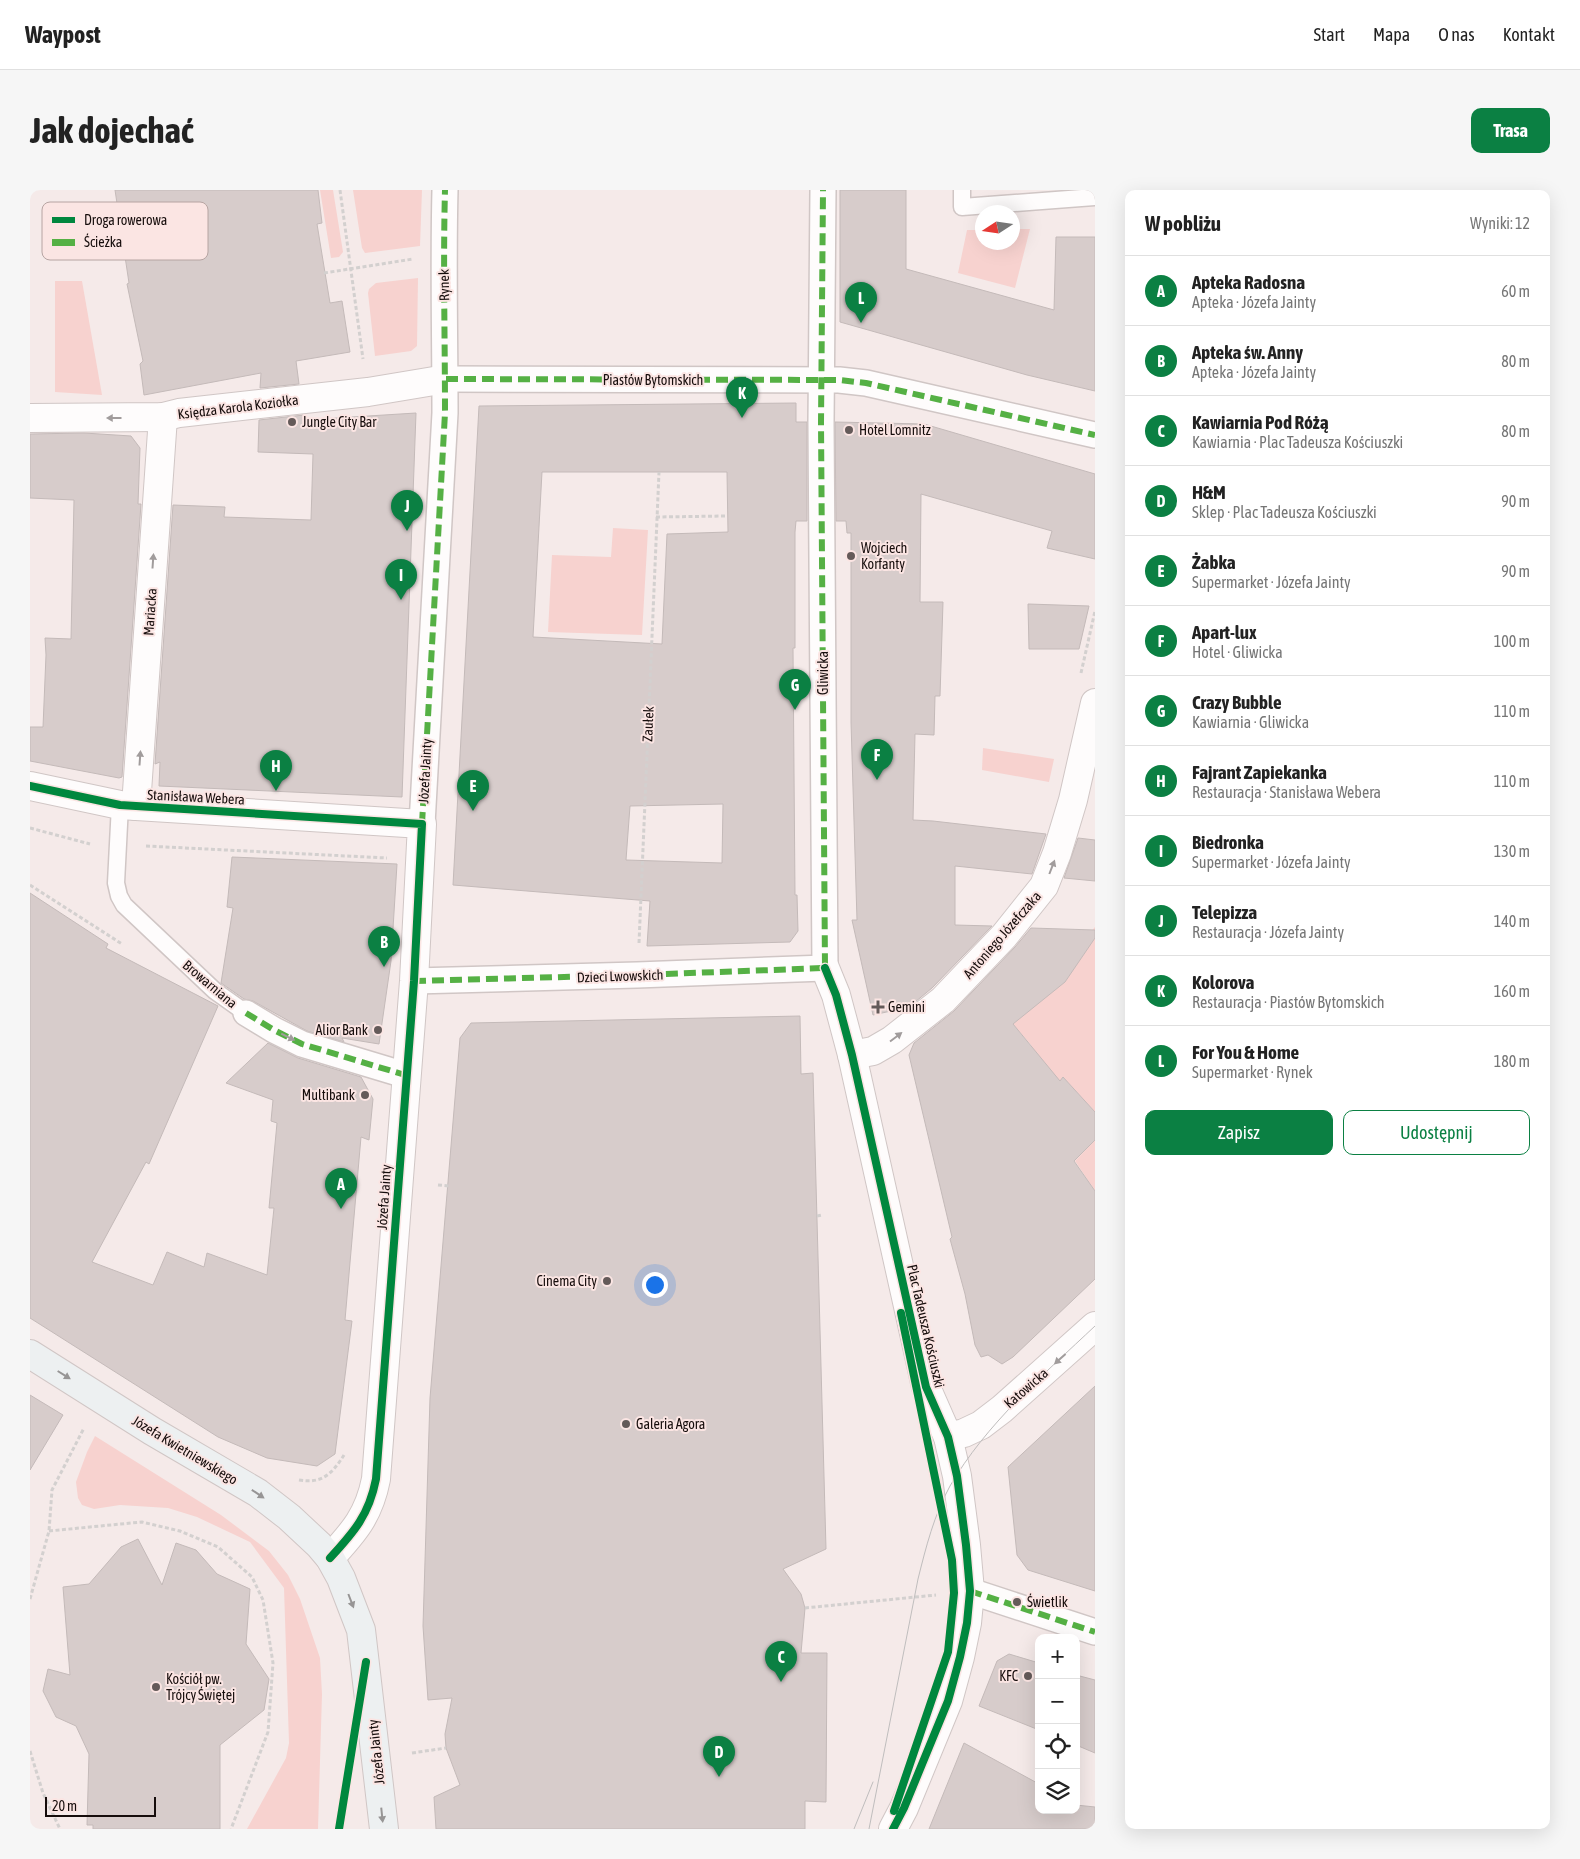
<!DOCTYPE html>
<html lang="pl">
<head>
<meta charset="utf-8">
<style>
  body { margin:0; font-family:"Asap Condensed",sans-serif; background:#f6f6f6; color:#222 }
  .controls { position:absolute; right:15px; bottom:15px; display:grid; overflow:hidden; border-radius:10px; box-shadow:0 5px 20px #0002 }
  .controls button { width:45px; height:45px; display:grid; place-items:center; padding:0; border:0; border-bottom:1px solid #e0e0e0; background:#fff; color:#222; font:25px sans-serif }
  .compass { position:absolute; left:945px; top:15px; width:45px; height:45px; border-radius:50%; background:#fff; box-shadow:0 5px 20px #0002; rotate:258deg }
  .scale { position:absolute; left:15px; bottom:12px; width:111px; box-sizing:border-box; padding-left:5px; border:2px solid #160d0c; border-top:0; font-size:14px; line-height:18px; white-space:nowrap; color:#160d0c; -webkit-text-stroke:4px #fbe5e3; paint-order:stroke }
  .you { position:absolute; left:624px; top:1094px; width:18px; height:18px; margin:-12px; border:4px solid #fff; border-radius:50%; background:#1a73e8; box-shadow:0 0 0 8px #1a73e833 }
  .badge { display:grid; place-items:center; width:32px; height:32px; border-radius:50%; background:#0b8043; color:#fff; font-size:16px; font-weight:700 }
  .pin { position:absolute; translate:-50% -41px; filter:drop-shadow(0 1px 2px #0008) }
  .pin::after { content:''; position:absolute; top:26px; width:18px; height:15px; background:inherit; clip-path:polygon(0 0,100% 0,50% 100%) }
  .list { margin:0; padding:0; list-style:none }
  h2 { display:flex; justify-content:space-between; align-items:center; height:65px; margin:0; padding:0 20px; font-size:21px }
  h2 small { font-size:16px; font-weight:400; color:#767676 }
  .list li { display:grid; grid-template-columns:32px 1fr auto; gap:15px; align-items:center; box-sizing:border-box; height:70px; padding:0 20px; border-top:1px solid #e0e0e0 }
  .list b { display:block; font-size:19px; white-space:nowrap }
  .list p { margin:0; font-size:16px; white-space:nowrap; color:#767676 }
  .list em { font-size:16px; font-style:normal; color:#767676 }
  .actions { display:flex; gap:10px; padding:15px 20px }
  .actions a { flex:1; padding:11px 0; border:1px solid #0b8043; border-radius:10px; text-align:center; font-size:18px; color:#0b8043 }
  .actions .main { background:#0b8043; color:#fff }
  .icon { flex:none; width:28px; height:28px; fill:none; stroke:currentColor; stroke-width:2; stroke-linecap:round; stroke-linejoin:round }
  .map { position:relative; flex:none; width:1065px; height:1639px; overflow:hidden; border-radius:10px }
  header { display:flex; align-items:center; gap:30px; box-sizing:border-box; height:70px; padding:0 25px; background:#fff; border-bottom:1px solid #e0e0e0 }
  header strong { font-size:24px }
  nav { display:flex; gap:28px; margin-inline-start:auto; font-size:18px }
  .intro { display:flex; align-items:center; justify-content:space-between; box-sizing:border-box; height:120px; padding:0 30px }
  h1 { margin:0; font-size:35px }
  .button { padding:12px 22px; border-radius:10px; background:#0b8043; color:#fff; font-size:18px; font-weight:700 }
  main { display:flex; gap:30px; padding:0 30px }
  aside { flex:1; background:#fff; border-radius:10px; box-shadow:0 5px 20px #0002 }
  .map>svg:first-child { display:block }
  .green { fill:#f7d2cf }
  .building { fill:#d7cccb; stroke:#c4bab9; fill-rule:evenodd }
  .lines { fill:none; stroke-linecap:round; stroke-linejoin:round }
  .service-casing { stroke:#d0c6c5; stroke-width:19 }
  .pedestrian-casing { stroke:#d0c6c5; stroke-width:28 }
  .minor-casing { stroke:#d0c6c5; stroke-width:30 }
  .secondary-casing { stroke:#d0c6c5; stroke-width:30 }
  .path { stroke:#d3d0cf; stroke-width:3; stroke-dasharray:4 2.5; stroke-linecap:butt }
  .service { stroke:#fefcfc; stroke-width:16 }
  .pedestrian { stroke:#fefcfc; stroke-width:25 }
  .minor { stroke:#fefcfc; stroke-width:28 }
  .secondary { stroke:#edf0f1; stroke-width:28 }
  .tram { stroke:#bfbdbd; stroke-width:1 }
  .quiet { stroke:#55b044; stroke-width:6; stroke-dasharray:12 6; stroke-linecap:butt }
  .cycleway-casing { stroke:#fbe5e3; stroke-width:11 }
  .cycleway { stroke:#00873e; stroke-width:8 }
  .oneway { fill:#a19c9c }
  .oneway2 { fill:#979595 }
  .poi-dot { fill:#645a59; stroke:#fbe5e3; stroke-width:2 }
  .labels { text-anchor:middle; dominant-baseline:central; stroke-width:4; stroke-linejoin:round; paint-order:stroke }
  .street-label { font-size:14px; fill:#160d0c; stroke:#fbe5e3 }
  .poi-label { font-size:14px; fill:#160d0c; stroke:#fbe5e3; text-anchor:start }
  .key { fill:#fbe5e3; stroke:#b6a4a2; stroke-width:1 }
  .key-label { font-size:14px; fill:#160d0c }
</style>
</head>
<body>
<header>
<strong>Waypost</strong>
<nav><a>Start</a><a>Mapa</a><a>O nas</a><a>Kontakt</a></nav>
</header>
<div class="intro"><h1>Jak dojechać</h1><a class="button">Trasa</a></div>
<main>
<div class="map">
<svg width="1065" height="1639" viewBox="0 0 1065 1639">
  <rect width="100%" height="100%" fill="#f5eae9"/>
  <g class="green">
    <path d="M290,0h13l10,62 -4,5 -8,1z"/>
    <path d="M323,0h69l-2,56 -55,7 -3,-5z"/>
    <path d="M983,39h17l-15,59 -57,-15 9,-43h15v12h30z"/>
    <path d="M388,88l-1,68 -6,5 -36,5 -7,-63 1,-4 7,-6z"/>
    <path d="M25,91h27l20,114 -47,-3z"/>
    <path d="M583,338l35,2 -6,105 -94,-3 4,-77 59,2z"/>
    <path d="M953,558l71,11 -5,23 -67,-12z"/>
    <path d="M1065,737v185l-32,-35 -15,24 -17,-56 -19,-22z"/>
    <path d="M1065,950v51l-20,-30z"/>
    <path d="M65,1246l126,79 48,36 19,24 12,24 20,59 2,36 -4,135h-71l39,-71 3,-15 -5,-155 -34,-46 -53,-25 -29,-9 -48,-3 -26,4 -12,-4 -4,-7 -2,-16 11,-30z"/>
  </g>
  <g class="building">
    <path d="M85,0h203l4,33 -5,1 13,79 12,-2 8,51 -54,9 3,23 -39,4 1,-15 -117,22 -4,-31 3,-3 -16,-77 2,-1z"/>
    <path d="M810,0h66v79l148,41 2,-73h39v154l-68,-16 -187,-53z"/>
    <path d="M766,213v19h11v99h-11l-1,11v116h-2l2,247h2l1,36 -8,11 -143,4 3,-45 -197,-16 26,-479zM512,282h185l1,60 -61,2 -5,110 -129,-7zM693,614l-1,59 -96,-3 4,-54z"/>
    <path d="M386,223l-14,384 -243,-11 1,-24 -5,2 18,-259 52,2 -1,10 87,3 2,-66 -55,-2 1,-32 45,-5v5z"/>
    <path d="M805,232l89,2 171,50v85l-48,-11 5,-17 -131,-37 -1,108h23l-3,94h-5l-1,39 -19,-1 -2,86 20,1 113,13 -14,40 -77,-8v59l37,1 -60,62 -23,19 -36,8 -21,-95h5l-6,-198v-189h-4l-1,-12h-10z"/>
    <path d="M54,243l47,3 9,12 -2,56h3l-19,273 -3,1 -89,-17v-34h13l3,-72 -1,-17 26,1 3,-139 -44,-2v-64z"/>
    <path d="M998,414l61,2 -10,43h-50z"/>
    <path d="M1048,648l17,2v41l-31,-3z"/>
    <path d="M202,667l165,7 -6,97 -12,83 -37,-6 2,4 -37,-11 -54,-30 -9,-2 -23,-16 12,-75 -6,-1z"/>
    <path d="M0,703l78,51 -2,4 112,58 -69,158 -3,-2 -54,100 61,23 14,-33 37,15 3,-14 60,22 7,-67h-5l8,-85 -6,-2 2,-21 -47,-17 42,-40 30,15 63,19 12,22 -4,41 -8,-3 -16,183 7,1 -17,133 -18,12 -50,-8 -49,-21 -188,-119z"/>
    <path d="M1001,738l64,2v8l-30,44 -52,42 47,57 3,-4 32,35v28l-21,21 21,30v88l-82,78 -11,7 -14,-9 -7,2 -6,-12 -10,-51 -15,-55 2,-2 -43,-182 5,-12 40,-32 61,-64z"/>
    <path d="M770,826l1,58 12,-1 13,476 -43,20 18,25 4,14 -4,45h26l-1,149 -21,-1v28h-369l-2,-32 26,-12 -14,-37 -1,-14 7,-36 -24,2 -5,-74 7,-228 30,-360 11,-15z"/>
    <path d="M1065,1196v205l-67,-21 -11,-15 -9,-88z"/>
    <path d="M0,1205l33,20 -33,55z"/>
    <path d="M108,1349l24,46 14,-42 20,7 21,24 33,15 -4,55 23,35 -5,31 -44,35v84h-127v-4h-6l2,-71 -13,-28 -20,-9 -13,-26 5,-22 22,6 -7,-88 26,-3 32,-37z"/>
    <path d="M979,1464l30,9v67l-60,-24 18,-45z"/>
    <path d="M1046,1485l19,5v73l-19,-8z"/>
    <path d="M934,1553l75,41v26h37v-5l19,2v22h-166z"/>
  </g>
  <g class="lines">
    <defs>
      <g id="service">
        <path d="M932,0v17l133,-10"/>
        <path d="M90,615l-4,78 3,13 5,9 91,86 31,22"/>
      </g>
      <g id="pedestrian">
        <path d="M416,189l393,1 27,3 229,52"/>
        <path d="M392,634l23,-411c0,-75 -2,-149 0,-223"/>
        <path d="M384,791l223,-6 188,-7 -4,-545 2,-233"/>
        <path d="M216,823l28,17 28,14 103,31"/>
        <path d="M940,1401l125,41"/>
      </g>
      <g id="minor">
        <path d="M0,228l133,-1 16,-4 189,-21 78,-13"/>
        <path d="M0,596l90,19 302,19 -8,157 -38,498c-7,36 -22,53 -46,79"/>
        <path d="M106,616l27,-389"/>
        <path d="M795,778l11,27 16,60 74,332 22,50 9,39 9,69 4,46 -3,32 -7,34 -12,44 -44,107 -11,21"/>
        <path d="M822,865l21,-4 19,-11 51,-40 61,-64 40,-50 13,-33 16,-53 22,-97"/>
        <path d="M918,1247l16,-4 17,-8 21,-16 93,-83"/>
      </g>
      <path id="secondary" d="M0,1164l122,77 106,62 31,24 30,28 11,13 11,20 20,52 23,199"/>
    </defs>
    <use href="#service" class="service-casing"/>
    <use href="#pedestrian" class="pedestrian-casing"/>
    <use href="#minor" class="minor-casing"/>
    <use href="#secondary" class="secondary-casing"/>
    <g class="path">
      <path d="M310,0l23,169"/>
      <path d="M294,83l89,-14"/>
      <path d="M626,327l71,-1"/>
      <path d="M1051,483l14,-62"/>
      <path d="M0,638l60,16"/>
      <path d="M116,656l241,12"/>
      <path d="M0,695l92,59"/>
      <path d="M609,753l20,-471"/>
      <path d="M408,995l11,1"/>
      <path d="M787,1026l5,-1"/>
      <path d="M269,1290c23,4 33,-6 45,-25"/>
      <path d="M19,1341l93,-9 38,9 38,16 34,30 11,23 10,63 -5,69 -37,97"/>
      <path d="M0,1409l19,-68 3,-41 32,-62"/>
      <path d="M775,1418l131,-13"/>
      <path d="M0,1561l13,42 17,36"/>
      <path d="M382,1563l34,-5"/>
    </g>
    <use href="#service" class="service"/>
    <use href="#pedestrian" class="pedestrian"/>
    <use href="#minor" class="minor"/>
    <use href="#secondary" class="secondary"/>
    <g class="tram">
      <path d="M824,1639l19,-47"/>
      <path d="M839,1639l49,-250c8,-32 16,-64 32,-93 36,-62 93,-111 145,-160"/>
    </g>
    <g class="quiet">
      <path d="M416,189l393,1 27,3 229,52"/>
      <path d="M392,634l23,-411c0,-75 -2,-149 0,-223"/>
      <path d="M384,791l223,-6 188,-7 -4,-545 2,-233"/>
      <path d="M216,823l28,17 28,14 103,31"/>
      <path d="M940,1401l125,41"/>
    </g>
    <defs>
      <g id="cycleway">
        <path d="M0,596l90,19 302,19 -8,157 -38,498c-7,36 -22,53 -46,79"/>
        <path d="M795,778l11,27 16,60 74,332 22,50 9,39 9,69 4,46 -3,32 -7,34 -12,44 -44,107 -11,21"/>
        <path d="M864,1621l54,-159 6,-59 -2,-33 -51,-247"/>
        <path d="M309,1639l27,-167"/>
      </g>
    </defs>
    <use href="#cycleway" class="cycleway-casing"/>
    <use href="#cycleway" class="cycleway"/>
  </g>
  <defs><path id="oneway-solid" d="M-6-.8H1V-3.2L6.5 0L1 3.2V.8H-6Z" transform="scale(1.25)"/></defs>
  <g class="oneway">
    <use href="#oneway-solid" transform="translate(84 228) rotate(180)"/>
    <use href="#oneway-solid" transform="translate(123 371) rotate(-86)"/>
    <use href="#oneway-solid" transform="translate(110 568) rotate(-86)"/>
    <use href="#oneway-solid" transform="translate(1022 677) rotate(-69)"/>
    <use href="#oneway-solid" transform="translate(258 847) rotate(26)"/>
    <use href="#oneway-solid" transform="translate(866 847) rotate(-37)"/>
    <use href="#oneway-solid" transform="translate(1030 1169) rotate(138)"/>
  </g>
  <g class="oneway2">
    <use href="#oneway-solid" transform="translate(34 1185) rotate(32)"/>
    <use href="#oneway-solid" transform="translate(228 1304) rotate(34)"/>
    <use href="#oneway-solid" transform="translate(321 1411) rotate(69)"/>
    <use href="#oneway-solid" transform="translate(352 1625) rotate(84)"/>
  </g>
  <g class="poi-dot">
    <circle cx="262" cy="232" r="5"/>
    <circle cx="819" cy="240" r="5"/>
    <circle cx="821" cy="366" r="5"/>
    <path d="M845.5 809.5h5v5h5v5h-5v5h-5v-5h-5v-5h5z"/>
    <circle cx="348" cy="840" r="5"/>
    <circle cx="335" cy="905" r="5"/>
    <circle cx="577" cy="1091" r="5"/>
    <circle cx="596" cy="1234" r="5"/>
    <circle cx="987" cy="1412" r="5"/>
    <circle cx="998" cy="1486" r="5"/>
    <circle cx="126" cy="1497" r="5"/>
  </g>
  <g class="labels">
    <g class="street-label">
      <text transform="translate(414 95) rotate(-91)">Rynek</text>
      <text x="623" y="190">Piastów Bytomskich</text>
      <text transform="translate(208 217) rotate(-7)">Księdza Karola Koziołka</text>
      <text transform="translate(120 422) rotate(-86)">Mariacka</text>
      <text transform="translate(793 483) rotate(-90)">Gliwicka</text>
      <text transform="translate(618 534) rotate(-88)">Zaułek</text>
      <text transform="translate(395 581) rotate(-87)">Józefa Jainty</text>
      <text transform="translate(166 607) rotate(3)">Stanisława Webera</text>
      <text transform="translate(972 745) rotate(-49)">Antoniego Józefczaka</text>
      <text transform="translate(590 786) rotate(-2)">Dzieci Lwowskich</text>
      <text transform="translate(180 794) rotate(40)">Browarniana</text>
      <text transform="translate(354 1007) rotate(-86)">Józefa Jainty</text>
      <text transform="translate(896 1136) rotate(77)">Plac Tadeusza Kościuszki</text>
      <text transform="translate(996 1198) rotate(-41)">Katowicka</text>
      <text transform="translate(155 1260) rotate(31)">Józefa Kwietniewskiego</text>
      <text transform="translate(346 1562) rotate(-96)">Józefa Jainty</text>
    </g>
    <g class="poi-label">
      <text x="272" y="232">Jungle City Bar</text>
      <text x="829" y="240">Hotel Lomnitz</text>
      <text x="831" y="358">Wojciech<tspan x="831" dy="16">Korfanty</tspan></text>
      <text x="858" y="817">Gemini</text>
      <text x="338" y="840" text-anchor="end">Alior Bank</text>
      <text x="325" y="905" text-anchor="end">Multibank</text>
      <text x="567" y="1091" text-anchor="end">Cinema City</text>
      <text x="606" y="1234">Galeria Agora</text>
      <text x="997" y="1412">Świetlik</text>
      <text x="988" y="1486" text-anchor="end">KFC</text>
      <text x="136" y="1489">Kościół pw.<tspan x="136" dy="16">Trójcy Świętej</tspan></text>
    </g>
  </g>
  <rect x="12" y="12" width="166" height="58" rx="8" class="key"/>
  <rect x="22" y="27" width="23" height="6" fill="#00873e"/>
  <rect x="22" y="49" width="23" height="7" fill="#55b044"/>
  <g class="key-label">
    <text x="54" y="35">Droga rowerowa</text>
    <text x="54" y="57">Ścieżka</text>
  </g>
</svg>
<div class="controls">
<button>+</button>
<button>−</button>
<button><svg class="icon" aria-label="locate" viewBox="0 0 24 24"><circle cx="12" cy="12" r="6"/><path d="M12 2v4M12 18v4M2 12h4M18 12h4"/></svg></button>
<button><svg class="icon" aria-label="layers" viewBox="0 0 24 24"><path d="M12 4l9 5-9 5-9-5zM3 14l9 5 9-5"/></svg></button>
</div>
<svg class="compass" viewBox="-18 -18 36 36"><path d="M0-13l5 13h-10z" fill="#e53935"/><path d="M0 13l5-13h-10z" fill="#767676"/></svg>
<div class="scale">20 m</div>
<div class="you"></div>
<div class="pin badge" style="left:311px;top:1019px">A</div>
<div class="pin badge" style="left:354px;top:777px">B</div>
<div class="pin badge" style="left:751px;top:1492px">C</div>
<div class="pin badge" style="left:689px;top:1587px">D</div>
<div class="pin badge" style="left:443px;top:621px">E</div>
<div class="pin badge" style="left:847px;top:590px">F</div>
<div class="pin badge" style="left:765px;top:520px">G</div>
<div class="pin badge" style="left:246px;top:601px">H</div>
<div class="pin badge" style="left:371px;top:410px">I</div>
<div class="pin badge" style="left:377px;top:341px">J</div>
<div class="pin badge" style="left:712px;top:228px">K</div>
<div class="pin badge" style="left:831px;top:133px">L</div>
</div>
<aside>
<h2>W pobliżu<small>Wyniki: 12</small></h2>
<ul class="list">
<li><span class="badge">A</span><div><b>Apteka Radosna</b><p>Apteka · Józefa Jainty</p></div><em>60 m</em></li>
<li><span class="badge">B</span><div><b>Apteka św. Anny</b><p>Apteka · Józefa Jainty</p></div><em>80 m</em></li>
<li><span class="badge">C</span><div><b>Kawiarnia Pod Różą</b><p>Kawiarnia · Plac Tadeusza Kościuszki</p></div><em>80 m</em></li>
<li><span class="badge">D</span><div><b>H&amp;M</b><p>Sklep · Plac Tadeusza Kościuszki</p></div><em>90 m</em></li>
<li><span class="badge">E</span><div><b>Żabka</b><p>Supermarket · Józefa Jainty</p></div><em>90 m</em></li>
<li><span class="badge">F</span><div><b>Apart-lux</b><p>Hotel · Gliwicka</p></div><em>100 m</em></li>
<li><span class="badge">G</span><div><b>Crazy Bubble</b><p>Kawiarnia · Gliwicka</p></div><em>110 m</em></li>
<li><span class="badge">H</span><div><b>Fajrant Zapiekanka</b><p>Restauracja · Stanisława Webera</p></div><em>110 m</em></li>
<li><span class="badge">I</span><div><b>Biedronka</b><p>Supermarket · Józefa Jainty</p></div><em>130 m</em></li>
<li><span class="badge">J</span><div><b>Telepizza</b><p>Restauracja · Józefa Jainty</p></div><em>140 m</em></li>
<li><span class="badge">K</span><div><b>Kolorova</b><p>Restauracja · Piastów Bytomskich</p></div><em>160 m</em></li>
<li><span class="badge">L</span><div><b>For You &amp; Home</b><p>Supermarket · Rynek</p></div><em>180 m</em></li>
</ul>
<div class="actions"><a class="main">Zapisz</a><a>Udostępnij</a></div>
</aside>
</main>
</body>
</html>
